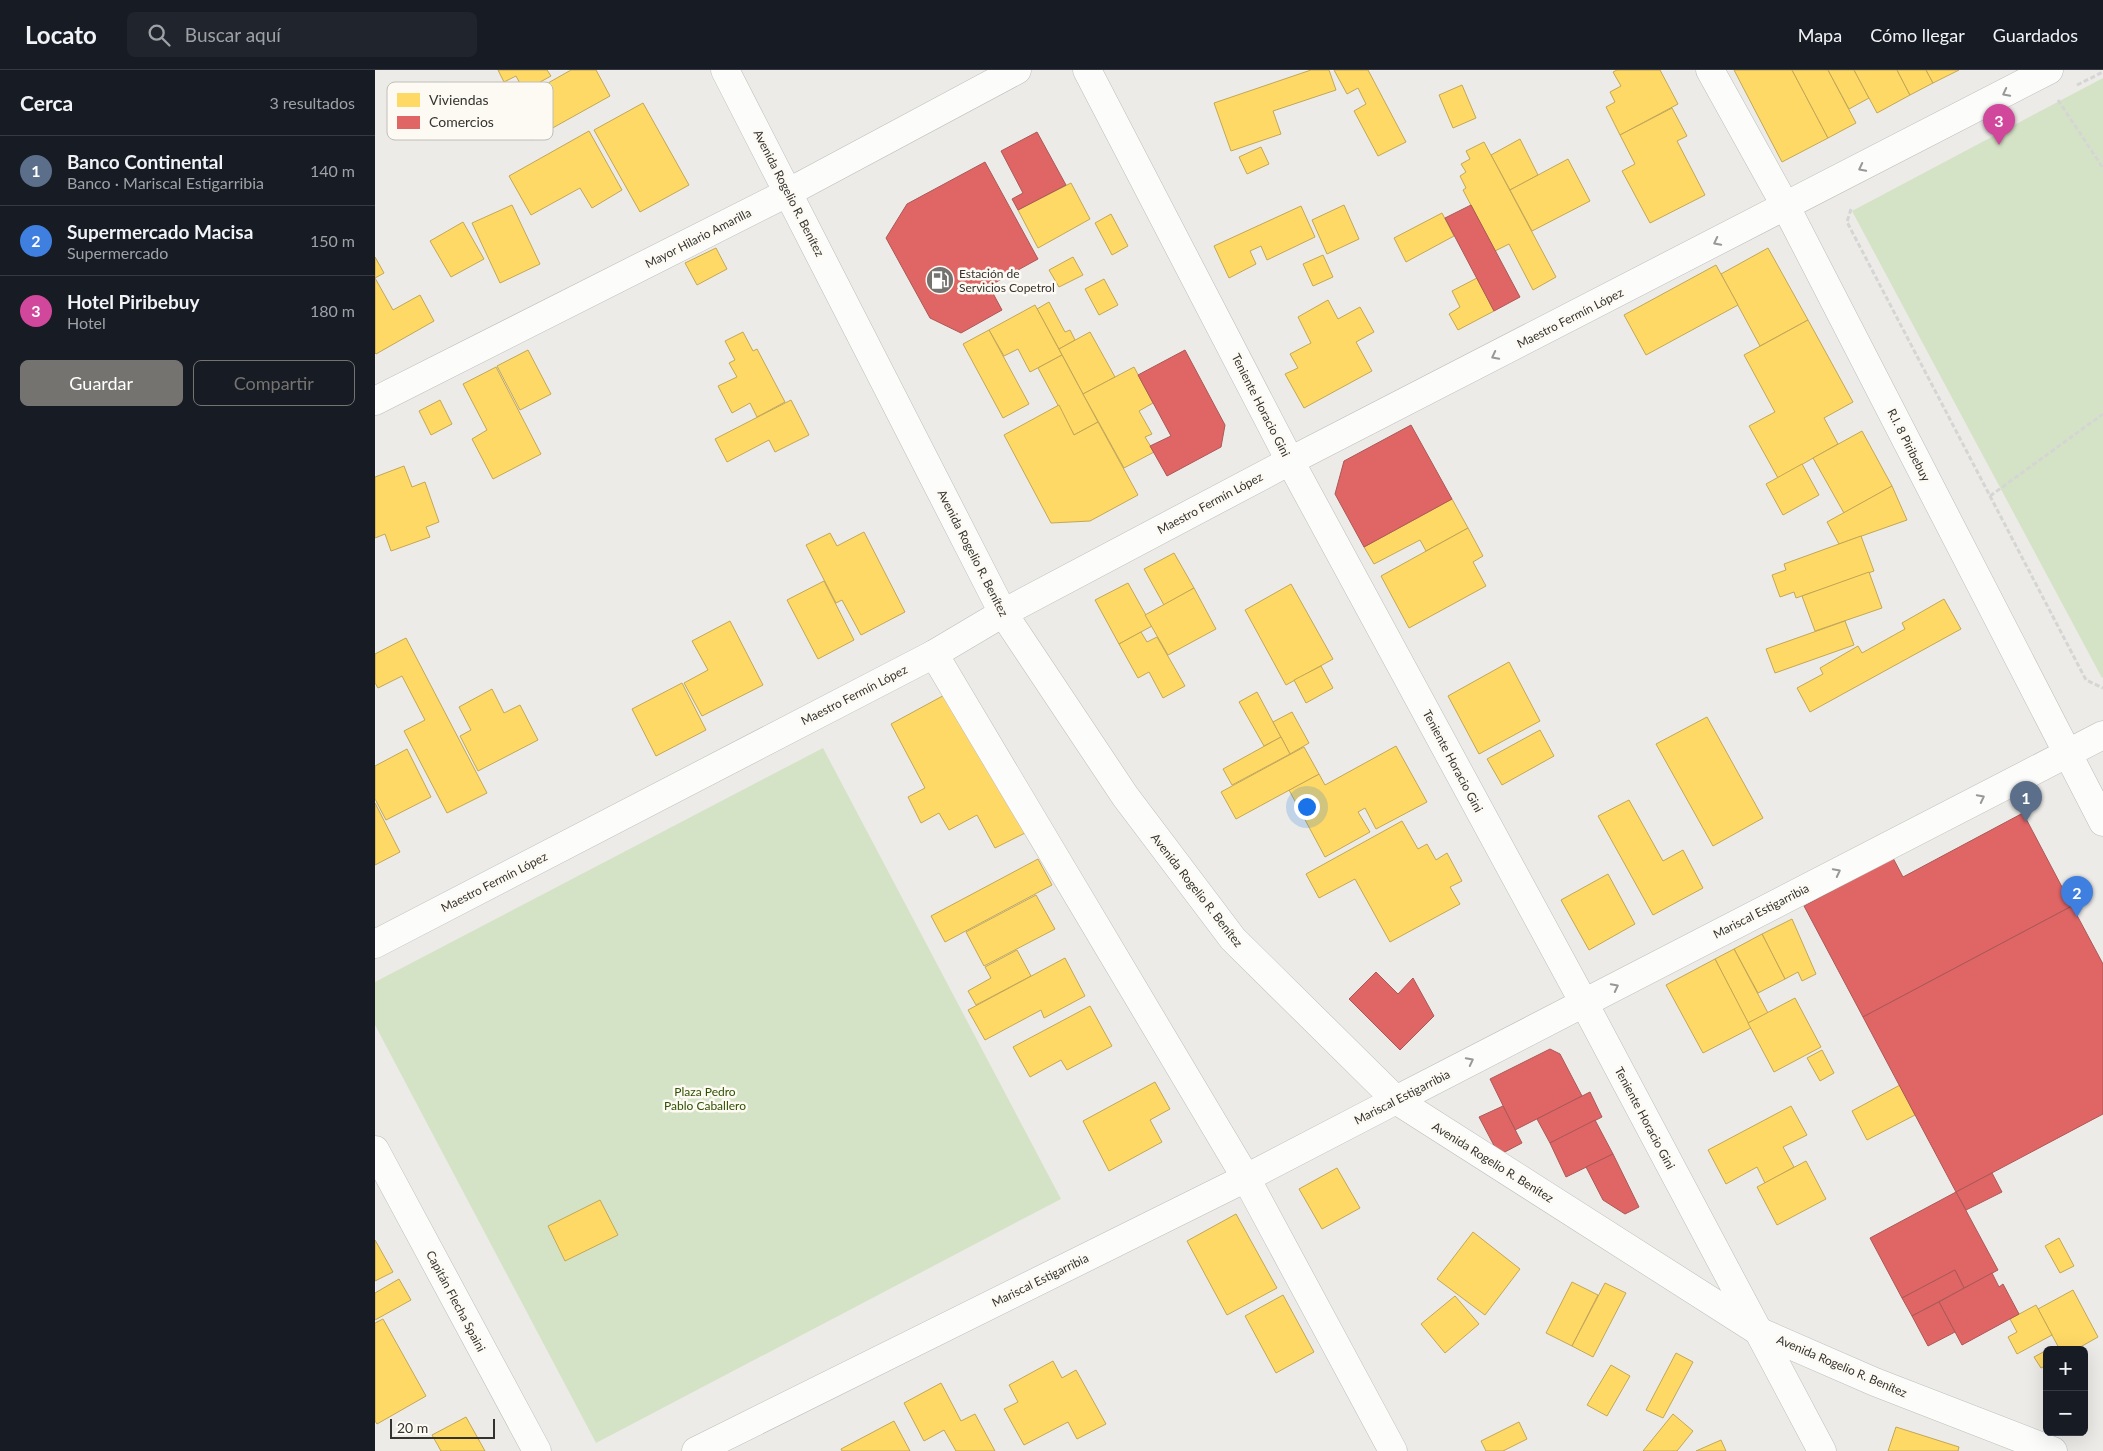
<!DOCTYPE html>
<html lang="es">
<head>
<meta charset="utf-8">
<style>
  body { margin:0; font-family:Lato,sans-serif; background:#20242c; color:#f1f3f6 }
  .controls { position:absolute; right:15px; bottom:15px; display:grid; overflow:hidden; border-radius:8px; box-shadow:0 5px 20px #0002 }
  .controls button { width:45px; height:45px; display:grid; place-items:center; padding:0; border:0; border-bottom:1px solid #363941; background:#171b24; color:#f1f3f6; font:25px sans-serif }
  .scale { position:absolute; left:15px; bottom:12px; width:105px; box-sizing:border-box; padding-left:5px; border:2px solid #343330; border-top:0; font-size:14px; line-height:18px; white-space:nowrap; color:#343330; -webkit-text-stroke:4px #fcfaf2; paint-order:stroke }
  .you { position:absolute; left:931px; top:736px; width:18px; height:18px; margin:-12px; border:4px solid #fff; border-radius:50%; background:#1a73e8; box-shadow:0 0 0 8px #1a73e833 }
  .badge { display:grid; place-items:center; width:32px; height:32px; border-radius:50%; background:#747370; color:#fff; font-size:16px; font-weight:700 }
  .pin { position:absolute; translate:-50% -41px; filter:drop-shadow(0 1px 2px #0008) }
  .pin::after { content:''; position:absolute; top:26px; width:18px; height:15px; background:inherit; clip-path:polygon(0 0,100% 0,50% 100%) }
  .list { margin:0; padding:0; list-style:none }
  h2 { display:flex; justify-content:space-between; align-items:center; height:65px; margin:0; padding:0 20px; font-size:21px }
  h2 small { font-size:16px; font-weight:400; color:#9ea1a6 }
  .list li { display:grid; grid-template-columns:32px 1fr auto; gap:15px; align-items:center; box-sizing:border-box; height:70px; padding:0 20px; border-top:1px solid #363941 }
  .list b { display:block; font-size:19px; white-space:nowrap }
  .list p { margin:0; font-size:16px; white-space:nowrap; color:#9ea1a6 }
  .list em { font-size:16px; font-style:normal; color:#9ea1a6 }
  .actions { display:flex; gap:10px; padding:15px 20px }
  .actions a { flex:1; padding:11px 0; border:1px solid #747370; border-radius:8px; text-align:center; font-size:18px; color:#747370 }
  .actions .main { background:#747370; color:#fff }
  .icon { flex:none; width:28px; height:28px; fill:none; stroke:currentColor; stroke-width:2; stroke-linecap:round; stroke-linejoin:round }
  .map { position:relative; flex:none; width:1728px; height:1381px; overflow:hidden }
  header { display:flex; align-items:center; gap:30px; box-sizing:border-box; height:70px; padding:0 25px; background:#171b24; border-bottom:1px solid #363941 }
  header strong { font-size:24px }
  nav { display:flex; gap:28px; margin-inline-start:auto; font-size:18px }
  .search { width:350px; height:45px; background:#20242c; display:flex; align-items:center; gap:12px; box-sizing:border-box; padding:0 18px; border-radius:8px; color:#9ea1a6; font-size:19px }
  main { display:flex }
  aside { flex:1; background:#171b24 }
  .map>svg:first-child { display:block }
  .green { fill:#d4e3c5 }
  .homes { fill:#ffd966; stroke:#c2a756 }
  .shops { fill:#e06666; stroke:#ac5756 }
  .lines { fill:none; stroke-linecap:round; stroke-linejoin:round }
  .street-casing { stroke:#bdbdba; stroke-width:29 }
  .secondary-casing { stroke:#bdbdba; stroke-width:29 }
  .primary-casing { stroke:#bdbdba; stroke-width:29 }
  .path { stroke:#d5d5d4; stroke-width:3; stroke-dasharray:5 2.5; stroke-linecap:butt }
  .street { stroke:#fcfcfb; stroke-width:28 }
  .secondary { stroke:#fcfcfb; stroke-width:28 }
  .primary { stroke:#fcfcfb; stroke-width:28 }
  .oneway { stroke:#989896 }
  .labels { text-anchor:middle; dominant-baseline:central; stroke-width:5; stroke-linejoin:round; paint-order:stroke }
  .street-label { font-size:12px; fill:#343330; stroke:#fcfaf2 }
  .poi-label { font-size:12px; fill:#343330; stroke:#fcfaf2; text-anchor:start }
  .park-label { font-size:12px; fill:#2f5002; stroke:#fcfaf2 }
  .key { fill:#fcfaf2; stroke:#c0beb8; stroke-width:1 }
  .key-label { font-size:14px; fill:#343330 }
</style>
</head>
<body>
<header>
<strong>Locato</strong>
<div class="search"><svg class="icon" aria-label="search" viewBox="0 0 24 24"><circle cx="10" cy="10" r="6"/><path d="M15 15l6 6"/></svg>Buscar aquí</div>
<nav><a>Mapa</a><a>Cómo llegar</a><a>Guardados</a></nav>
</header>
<main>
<aside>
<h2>Cerca<small>3 resultados</small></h2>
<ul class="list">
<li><span class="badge" style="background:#5c6f8a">1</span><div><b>Banco Continental</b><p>Banco · Mariscal Estigarribia</p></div><em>140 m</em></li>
<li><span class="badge" style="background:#3f7fe0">2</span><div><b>Supermercado Macisa</b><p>Supermercado</p></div><em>150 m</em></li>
<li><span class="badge" style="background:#d1479c">3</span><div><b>Hotel Piribebuy</b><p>Hotel</p></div><em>180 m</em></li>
</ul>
<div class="actions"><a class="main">Guardar</a><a>Compartir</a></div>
</aside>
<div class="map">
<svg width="1728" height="1381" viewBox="0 0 1728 1381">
  <rect width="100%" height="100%" fill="#ecebe7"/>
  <g class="green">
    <path d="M1728,8v599l-1,1 -250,-467z"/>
    <path d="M448,678l238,451 -465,244 -221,-418v-43z"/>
  </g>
  <g class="homes">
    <path d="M123,0h49l4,6 -27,15 -8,-15 -12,6z"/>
    <path d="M196,0h25l14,26 -79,44 -20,-36z"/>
    <path d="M936,0h18l7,20 -63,21 8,23 -50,17 -17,-48z"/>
    <path d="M959,0h34l38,72 -28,14 -24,-45 12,-7 -8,-16 -11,6z"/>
    <path d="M1242,0h43l18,34 -58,31 -14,-28 9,-5 -5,-10 11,-6 -8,-14z"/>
    <path d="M1359,0h58l36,68 -46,24z"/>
    <path d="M1417,0h36l28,53 -28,15z"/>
    <path d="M1453,0h26l15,28 -20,11z"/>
    <path d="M1479,0h43l13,25 -33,18z"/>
    <path d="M1522,0h29l7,13 -23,12z"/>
    <path d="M1551,0h33l-26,13z"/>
    <path d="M1087,15l14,33 -23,10 -14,-33z"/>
    <path d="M268,33l46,82 -49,27 -46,-82z"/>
    <path d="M1297,38l15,28 -10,5 28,54 -55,28 -28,-52 13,-7 -15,-29z"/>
    <path d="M214,61l33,59 -30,18 -12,-20 -49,27 -22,-39z"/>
    <path d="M1145,69l18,36 -28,15 -19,-35z"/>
    <path d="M1109,72l72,135 -23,13 -24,-46 -14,7 -32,-61 3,-2 -6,-12 6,-4 -5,-8 9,-5 -4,-8z"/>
    <path d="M886,77l8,17 -22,10 -8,-17z"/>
    <path d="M1193,89l22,42 -58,30 -22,-41z"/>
    <path d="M696,113l19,36 -52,29 -20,-38z"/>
    <path d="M137,135l28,59 -40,19 -28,-60z"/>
    <path d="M969,135l15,34 -32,15 -15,-34z"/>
    <path d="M926,136l14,31 -48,23 -6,-14 -11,5 6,13 -27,14 -15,-32z"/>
    <path d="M1067,143l12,23 -48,26 -12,-24z"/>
    <path d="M736,144l17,32 -16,9 -17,-32z"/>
    <path d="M88,152l21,37 -33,18 -21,-36z"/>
    <path d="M341,178l11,21 -30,16 -12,-22z"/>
    <path d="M1393,178l40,72 -48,26 -39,-72z"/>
    <path d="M948,185l10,22 -20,9 -10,-22z"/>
    <path d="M0,187l9,16 -9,5 18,32 27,-15 14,26 -58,33 -1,-1z"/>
    <path d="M698,187l10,18 -24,12 -10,-17z"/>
    <path d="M1341,195l22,40 -92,50 -22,-40z"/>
    <path d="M1102,208l17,33 -36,19 -9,-16 11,-7 -8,-16z"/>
    <path d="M729,209l14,26 -19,10 -14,-26z"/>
    <path d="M953,230l10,19 22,-12 14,25 -18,10 16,29 -68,37 -19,-34 13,-6 -8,-14 21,-11 -13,-26z"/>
    <path d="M674,232l16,30 5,-2 5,10 -16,9 -22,-40z"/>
    <path d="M660,235l27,50 -32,17 -12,-23 -14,7 -15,-26z"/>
    <path d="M1433,250l45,82 -29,16 14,26 -60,34 -29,-52 26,-14 -31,-57z"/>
    <path d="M614,260l40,74 -26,14 -40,-74z"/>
    <path d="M368,262l10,19 4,-2 28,53 -28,15 -7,-14 -18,10 -14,-27 19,-9 -8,-14 6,-3 -10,-19z"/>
    <path d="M715,262l25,45 -32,17 -24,-45z"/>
    <path d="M153,280l23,44 -31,16 -23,-44z"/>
    <path d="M687,285l36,67 -24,13 -36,-67z"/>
    <path d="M121,297l45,87 -48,25 -21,-40 15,-9 -24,-46z"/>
    <path d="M759,297l19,36 -14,8 13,23 -7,3 9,15 -30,16 -41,-74z"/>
    <path d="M65,330l12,24 -21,11 -12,-24z"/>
    <path d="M416,330l18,35 -34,17 -6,-12 -42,22 -12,-23z"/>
    <path d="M684,335l15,30 24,-13 40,73 -48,26 -39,2 -47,-88z"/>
    <path d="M1487,361l30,55 -48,27 -31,-55z"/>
    <path d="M1427,394l17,31 -36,20 -17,-31z"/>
    <path d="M29,396l8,21 13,-5 14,40 -13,5 4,10 -39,14 -6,-17 -10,4v-61z"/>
    <path d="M1517,416l15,34 -68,24 -12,-22z"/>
    <path d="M1077,429l16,29 -42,23 -6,-11 -46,24 -10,-17z"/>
    <path d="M1093,458l15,28 -10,6 13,24 -77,42 -28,-52z"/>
    <path d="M489,462l41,80 -44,23 -19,-35 -6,3 -30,-58 24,-12 7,13z"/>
    <path d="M1486,466l13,35 -78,27 -2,-6 -14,5 -8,-22 14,-5 -2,-6z"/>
    <path d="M799,483l20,35 -30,17 -20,-36z"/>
    <path d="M1494,502l13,36 -67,23 -13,-35z"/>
    <path d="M449,511l30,59 -36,19 -31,-59z"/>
    <path d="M753,513l24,43 -33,18 -24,-44z"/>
    <path d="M916,514l42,75 -47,26 -41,-75z"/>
    <path d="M819,518l22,41 -48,26 -23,-40z"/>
    <path d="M1569,529l17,30 -151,83 -13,-24 26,-14 -3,-6 38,-22 4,7 43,-24 -3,-6z"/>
    <path d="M355,551l33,64 -61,31 -18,-33 24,-13 -16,-29z"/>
    <path d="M1470,551l9,24 -79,28 -9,-24z"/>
    <path d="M766,562l6,10 10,-5 28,49 -22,12 -14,-26 -11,6 -19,-34z"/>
    <path d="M31,568l81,155 -40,20 -43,-82 21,-11 -23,-44 -24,12 -3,-5v-29z"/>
    <path d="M1134,592l31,59 -61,33 -31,-58z"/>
    <path d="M946,596l12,22 -27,15 -12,-23z"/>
    <path d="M307,613l24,47 -50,26 -24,-47z"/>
    <path d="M117,619l12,24 16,-8 18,35 -60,31 -18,-35 11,-6 -12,-23z"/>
    <path d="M575,622l75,141 -30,15 -18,-33 -28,15 -10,-17 -18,10 -13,-26 17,-9 -34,-64z"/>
    <path d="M882,622l24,45 -17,9 -25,-44z"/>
    <path d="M917,642l17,31 -19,11 -17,-32z"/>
    <path d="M1332,647l56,101 -50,28 -57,-102z"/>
    <path d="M1165,660l14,26 -52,29 -15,-26z"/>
    <path d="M906,667l9,17 -58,31 -9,-16z"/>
    <path d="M1021,676l31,56 -51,27 -11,-21 -7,4 12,20 -45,25 -36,-67 30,-16 6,11z"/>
    <path d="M929,677l15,27 -83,45 -15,-27z"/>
    <path d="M32,679l24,48 -45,23 -11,-21v-33z"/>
    <path d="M1254,730l34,61 20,-11 20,38 -50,27 -55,-99z"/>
    <path d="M0,733l25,49 -25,13z"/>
    <path d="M1027,751l16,28 9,-5 9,16 11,-7 15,28 -12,6 10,17 -70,38 -35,-63 -36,19 -13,-24z"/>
    <path d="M663,789l14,26 -107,57 -14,-26z"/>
    <path d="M1233,804l27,50 -46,26 -28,-50z"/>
    <path d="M661,825l19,34 -71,37 -18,-34z"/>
    <path d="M1417,849l24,55 -14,7 -4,-9 -13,7 -23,-45z"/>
    <path d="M1387,864l23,45 -27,14 -24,-44z"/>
    <path d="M1359,879l34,64 -20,10 -33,-64z"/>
    <path d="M642,880l14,26 -55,29 -8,-14 23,-13 -6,-11z"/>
    <path d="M690,888l20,38 -41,22 -3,-8 -56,30 -17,-30z"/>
    <path d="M1340,889l36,69 -48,25 -37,-68z"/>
    <path d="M1420,928l26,49 -47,25 -26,-49z"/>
    <path d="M715,936l22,40 -45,24 -6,-10 -31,17 -17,-30z"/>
    <path d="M1447,980l12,23 -14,8 -13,-23z"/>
    <path d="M780,1012l15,27 -20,11 12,22 -53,29 -26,-50z"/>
    <path d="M1525,1015l15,30 -48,25 -15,-29z"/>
    <path d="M1416,1036l16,29 -24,12 11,20 -29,16 -8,-16 -31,17 -18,-34z"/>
    <path d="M1431,1091l20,38 -49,26 -20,-38z"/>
    <path d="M962,1098l23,40 -38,21 -23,-40z"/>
    <path d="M225,1130l18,35 -53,26 -17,-35z"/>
    <path d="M861,1144l41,74 -50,27 -40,-74z"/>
    <path d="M1098,1162l47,37 -35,46 -48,-36z"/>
    <path d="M1684,1168l15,28 -14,7 -15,-27z"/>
    <path d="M0,1170l18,32 -18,9z"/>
    <path d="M24,1209l12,21 -36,20v-27z"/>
    <path d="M1197,1212l26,13 -26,51 -26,-13z"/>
    <path d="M1230,1213l21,10 -33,64 -21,-11z"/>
    <path d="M1698,1220l25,47 -23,13h-15l-22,-41z"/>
    <path d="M908,1225l31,57 -38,21 -31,-57z"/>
    <path d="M1080,1226l24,28 -34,29 -24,-29z"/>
    <path d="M1661,1235l16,30 -35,19 -9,-17 9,-5 -7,-13z"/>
    <path d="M8,1249l43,77 -49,28 -2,-3v-98z"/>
    <path d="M1672,1280v15l-6,3 -7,-11z"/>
    <path d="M1301,1283l17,9 -30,56 -17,-8z"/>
    <path d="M678,1291l9,17 14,-8 30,54 -29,15 -9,-17 -44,23 -20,-36 14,-7 -9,-17z"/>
    <path d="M1236,1295l19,11 -23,40 -20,-11z"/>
    <path d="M566,1313l20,38 14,-7 20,37h-39l-12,-21 -20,11 -20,-38z"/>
    <path d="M1298,1344l20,17 -16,20h-34z"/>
    <path d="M91,1347l19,34h-44l-9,-16z"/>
    <path d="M519,1351l16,30h-68l-1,-2z"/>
    <path d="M1144,1352l8,17 -24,12h-17l-5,-10z"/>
    <path d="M1521,1357l63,20 -1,4h-70z"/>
    <path d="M1346,1370l5,11h-30z"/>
  </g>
  <g class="shops">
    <path d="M662,62l29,53 -48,25 -6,-11 11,-6 -22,-42z"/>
    <path d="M610,92l53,97 -49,27 13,24 -41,23 -31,-15 -44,-80 21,-34z"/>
    <path d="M1096,135l49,92 -26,14 -49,-93z"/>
    <path d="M810,280l40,75 -4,22 -54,29 -17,-30 21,-10 -33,-61z"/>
    <path d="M1036,355l41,74 -88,48 -29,-53 9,-33z"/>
    <path d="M1648,743l49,93 -209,111 -59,-111 89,-48 10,19z"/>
    <path d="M1697,836l31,58v150l-147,78 -93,-175z"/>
    <path d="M1001,902l22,22 15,-16 21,38 -34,34 -51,-51z"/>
    <path d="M1175,979l10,5 22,42 -67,34 -25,-51z"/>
    <path d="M1215,1022l12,25 -52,26 -13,-24z"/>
    <path d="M1128,1036l19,37 -23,12 -20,-38z"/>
    <path d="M1220,1050l18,34 -47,23 -16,-34z"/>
    <path d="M1238,1084l26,53 -14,7 -22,-14 -17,-33z"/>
    <path d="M1617,1103l10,19 -36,18 -10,-18z"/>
    <path d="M1581,1122l42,78 -34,18 -9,-18 -53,28 -32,-60z"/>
    <path d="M1580,1200l9,18 -52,28 -10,-18z"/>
    <path d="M1617,1203l7,14 4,-3 16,30 -57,31 -23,-43z"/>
    <path d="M1564,1232l16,30 -27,14 -16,-30z"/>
  </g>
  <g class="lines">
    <defs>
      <g id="street">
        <path d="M712,0l203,391 294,542 238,448"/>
        <path d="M1335,0l76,137 317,615"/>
        <path d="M0,331l414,-209 228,-122"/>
        <path d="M559,584l312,524 147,273"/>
        <path d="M0,874l559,-290 69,-41"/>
        <path d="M0,1080l162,301"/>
        <path d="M321,1381l550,-273 150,-78"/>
      </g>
      <g id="secondary">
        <path d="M628,543l287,-152 759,-391"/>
        <path d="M1021,1030l707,-365"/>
      </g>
      <path id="primary" d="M350,0l278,543 122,183 108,143 163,161 362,231 117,51 178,69"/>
    </defs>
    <use href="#street" class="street-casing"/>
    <use href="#secondary" class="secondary-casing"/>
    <use href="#primary" class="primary-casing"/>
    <g class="path">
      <path d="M1702,15l26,-13"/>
      <path d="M1683,30l45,68"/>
      <path d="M1476,139l-4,13 239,458 17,8"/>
      <path d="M1615,426l113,-82"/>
    </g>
    <use href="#street" class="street"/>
    <use href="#secondary" class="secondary"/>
    <use href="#primary" class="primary"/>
  </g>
  <defs><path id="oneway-chevron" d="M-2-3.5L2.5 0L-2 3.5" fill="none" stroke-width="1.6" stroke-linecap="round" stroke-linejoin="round" transform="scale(1.25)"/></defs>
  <g class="oneway">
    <use href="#oneway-chevron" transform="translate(1631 23) rotate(153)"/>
    <use href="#oneway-chevron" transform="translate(1487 98) rotate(153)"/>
    <use href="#oneway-chevron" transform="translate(1342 172) rotate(153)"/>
    <use href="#oneway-chevron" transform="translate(1120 286) rotate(153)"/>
    <use href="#oneway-chevron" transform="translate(1606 728) rotate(-27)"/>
    <use href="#oneway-chevron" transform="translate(1462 802) rotate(-27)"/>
    <use href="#oneway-chevron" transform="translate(1240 917) rotate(-27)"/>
    <use href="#oneway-chevron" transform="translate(1095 991) rotate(-27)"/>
  </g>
  <defs>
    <symbol id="fuel-disc" viewBox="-11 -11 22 22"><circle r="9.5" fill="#747370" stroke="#fcfaf2"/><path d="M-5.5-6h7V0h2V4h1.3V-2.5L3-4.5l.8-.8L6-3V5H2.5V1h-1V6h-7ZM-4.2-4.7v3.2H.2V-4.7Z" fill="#fff"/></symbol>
  </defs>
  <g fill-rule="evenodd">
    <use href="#fuel-disc" x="549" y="194" width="32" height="32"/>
  </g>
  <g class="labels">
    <g class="street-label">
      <text transform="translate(414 123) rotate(63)">Avenida Rogelio R. Benítez</text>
      <text transform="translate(323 168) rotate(-27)">Mayor Hilario Amarilla</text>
      <text transform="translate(1195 248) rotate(-27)">Maestro Fermín López</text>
      <text transform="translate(886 335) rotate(63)">Teniente Horacio Gini</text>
      <text transform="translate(1534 375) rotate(63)">R.I. 8 Piribebuy</text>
      <text transform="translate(835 433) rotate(-28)">Maestro Fermín López</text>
      <text transform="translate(598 483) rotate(63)">Avenida Rogelio R. Benítez</text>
      <text transform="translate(479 625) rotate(-27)">Maestro Fermín López</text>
      <text transform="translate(1078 691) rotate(62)">Teniente Horacio Gini</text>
      <text transform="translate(119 812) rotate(-27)">Maestro Fermín López</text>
      <text transform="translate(822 820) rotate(52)">Avenida Rogelio R. Benítez</text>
      <text transform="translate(1386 841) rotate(-27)">Mariscal Estigarribia</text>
      <text transform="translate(1027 1027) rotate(-27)">Mariscal Estigarribia</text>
      <text transform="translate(1270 1048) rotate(62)">Teniente Horacio Gini</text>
      <text transform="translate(1118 1092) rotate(32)">Avenida Rogelio R. Benítez</text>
      <text transform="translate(665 1210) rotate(-26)">Mariscal Estigarribia</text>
      <text transform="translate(81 1231) rotate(62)">Capitán Flecha Spaini</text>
      <text transform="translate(1467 1296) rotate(23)">Avenida Rogelio R. Benítez</text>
    </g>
    <g class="poi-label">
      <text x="584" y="203">Estación de<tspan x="584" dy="14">Servicios Copetrol</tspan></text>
    </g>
    <g class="park-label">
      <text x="330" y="1021">Plaza Pedro<tspan x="330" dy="14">Pablo Caballero</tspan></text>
    </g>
  </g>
  <rect x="12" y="12" width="166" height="58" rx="8" class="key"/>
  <rect x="22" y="23" width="23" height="14" fill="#ffd966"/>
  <rect x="22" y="46" width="23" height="13" fill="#e06666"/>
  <g class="key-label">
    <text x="54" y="35">Viviendas</text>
    <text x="54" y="57">Comercios</text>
  </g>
</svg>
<div class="controls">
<button>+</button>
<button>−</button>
</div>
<div class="scale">20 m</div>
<div class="you"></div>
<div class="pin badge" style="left:1651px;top:752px;background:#5c6f8a">1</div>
<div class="pin badge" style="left:1702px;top:847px;background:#3f7fe0">2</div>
<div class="pin badge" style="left:1624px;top:75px;background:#d1479c">3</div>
</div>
</main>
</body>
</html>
